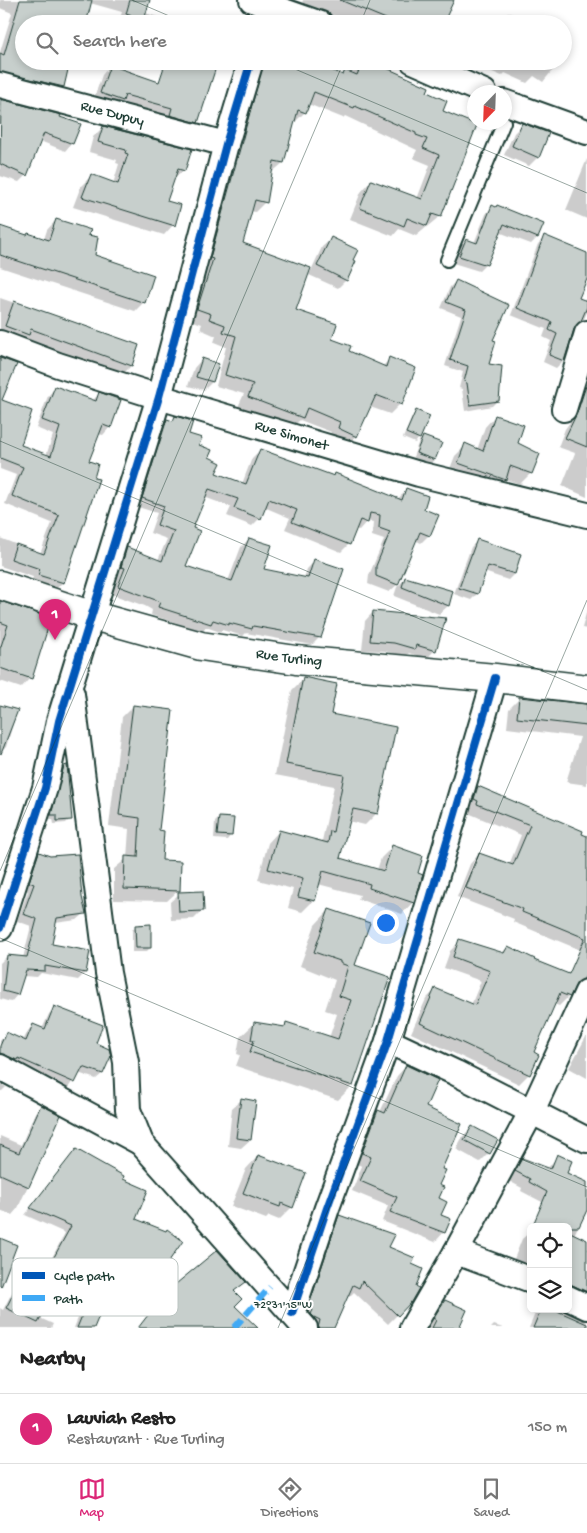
<!DOCTYPE html>
<html lang="en">
<head>
<meta charset="utf-8">
<style>
  body { margin:0; font-family:"Gochi Hand",sans-serif; background:#f2f2f2; color:#222 }
  .controls { position:absolute; right:15px; bottom:15px; display:grid; overflow:hidden; border-radius:8px; box-shadow:0 2px 8px #0003 }
  .controls button { width:45px; height:45px; display:grid; place-items:center; padding:0; border:0; border-bottom:1px solid #e0e0e0; background:#fff; color:#222; font:25px sans-serif }
  .compass { position:absolute; left:467px; top:85px; width:45px; height:45px; border-radius:50%; background:#fff; box-shadow:0 2px 8px #0003; rotate:203deg }
  .you { position:absolute; left:385px; top:922px; width:18px; height:18px; margin:-12px; border:4px solid #fff; border-radius:50%; background:#1a73e8; box-shadow:0 0 0 8px #1a73e833 }
  .badge { display:grid; place-items:center; width:32px; height:32px; border-radius:50%; background:#db2777; color:#fff; font-size:16px; font-weight:700 }
  .pin { position:absolute; translate:-50% -41px; filter:drop-shadow(0 1px 2px #0008) }
  .pin::after { content:''; position:absolute; top:26px; width:18px; height:15px; background:inherit; clip-path:polygon(0 0,100% 0,50% 100%) }
  .list { margin:0; padding:0; list-style:none }
  h2 { display:flex; justify-content:space-between; align-items:center; height:65px; margin:0; padding:0 20px; font-size:21px }
  h2 small { font-size:16px; font-weight:400; color:#767676 }
  .list li { display:grid; grid-template-columns:32px 1fr auto; gap:15px; align-items:center; box-sizing:border-box; height:70px; padding:0 20px; border-top:1px solid #e0e0e0 }
  .list b { display:block; font-size:19px; white-space:nowrap }
  .list p { margin:0; font-size:16px; white-space:nowrap; color:#767676 }
  .list em { font-size:16px; font-style:normal; color:#767676 }
  .icon { flex:none; width:28px; height:28px; fill:none; stroke:currentColor; stroke-width:2; stroke-linecap:round; stroke-linejoin:round }
  .map { position:relative; flex:none; width:587px; height:1328px; overflow:hidden }
  .search { position:absolute; background:#fff; box-shadow:0 2px 8px #0003; left:15px; right:15px; top:15px; height:55px; display:flex; align-items:center; gap:12px; box-sizing:border-box; padding:0 18px; border-radius:28px; color:#767676; font-size:19px }
  .sheet { height:135px; background:#fff }
  nav { display:flex; justify-content:space-around; align-items:center; box-sizing:border-box; height:70px; border-top:1px solid #e0e0e0; background:#fff; font-size:14px; color:#767676 }
  nav a { display:grid; justify-items:center; gap:2px }
  nav .on { color:#db2777 }
  .map>svg:first-child { display:block }
  .shadow { fill:#0003 }
  .building { fill:#c7cfcc; stroke:#1f3d34 }
  .lines { fill:none; stroke-linecap:round; stroke-linejoin:round }
  .lane-casing { stroke:#1f3d34; stroke-width:16 }
  .street-casing { stroke:#1f3d34; stroke-width:28 }
  .secondary-casing { stroke:#1f3d34; stroke-width:31 }
  .lane { stroke:#fff; stroke-width:12 }
  .street { stroke:#fff; stroke-width:24 }
  .secondary { stroke:#fff; stroke-width:28 }
  .quiet { stroke:#3fa9f5; stroke-width:6; stroke-dasharray:12 6; stroke-linecap:butt }
  .cycleway-casing { stroke:#fff; stroke-width:11 }
  .cycleway { stroke:#0057b8; stroke-width:8 }
  .ticks { fill:none; stroke:#1f3d34; stroke-width:1; stroke-opacity:0.45 }
  .labels { text-anchor:middle; dominant-baseline:central; stroke-width:4; stroke-linejoin:round; paint-order:stroke }
  .street-label { font-size:15px; fill:#1f3d34; stroke:#fff }
  .key { fill:#fff; stroke:#bcc5c2; stroke-width:1 }
  .key-label { font-size:14px; fill:#1f3d34 }
  .ticks-label { font-size:12px; text-anchor:middle; fill:#1f3d34; stroke:#fff; stroke-width:4; stroke-linejoin:round; paint-order:stroke }
</style>
</head>
<body>
<div class="map">
<svg width="587" height="1328" viewBox="0 0 587 1328">
  <rect width="100%" height="100%" fill="#fff"/>
  <filter id="ink" filterUnits="userSpaceOnUse"><feTurbulence type="fractalNoise" baseFrequency=".02" numOctaves="2"/><feDisplacementMap in="SourceGraphic" scale="10" xChannelSelector="R" yChannelSelector="G"/><feConvolveMatrix kernelMatrix="1 2 1 2 8 2 1 2 1" color-interpolation-filters="sRGB"/></filter>
  <g filter="url(#ink)">
    <g class="shadow">
      <path d="M0,0h149l-4,13 35,11h-57l-4,-2 3,-10 -32,-9 -66,21v37h45l-7,26 -8,8 -54,-14v-29l12,-39 -12,-5z"/>
      <path d="M303,0h149l-9,23 2,1h-73l-16,-6 -4,4 -50,-18z"/>
      <path d="M508,12l28,12h-38z"/>
      <path d="M267,21l8,3h-11z"/>
      <path d="M248,61h59l35,14 3,-3 7,2 9,-13h17l-1,4 48,28 17,19 -2,104 -24,20 -17,-7 -6,7 -43,-17 11,-27 10,-11 46,18 13,-34 -17,-7 4,-8 -72,-34 -2,2 -35,-14 -3,8 -11,11 -11,40 -12,10 -6,29 -10,10 -4,-1 -10,33 54,67 35,29 18,11 34,16 8,-8 10,45 -10,10 -20,-7 -14,29 -10,10 -18,-8 3,-6 -31,-12 -9,8 -53,-21 6,-13 -28,-8 10,-39 -12,-5 2,-6 -16,-7 2,-5 -15,-5z"/>
      <path d="M444,61h114l1,1 -16,20 -9,-6 -7,7 -22,-10 -3,3 -29,-12 -3,3 -11,-6 -5,5z"/>
      <path d="M110,66l96,34 -9,22 -8,8 -96,-29 9,-26z"/>
      <path d="M0,111l14,5 58,27 -7,8 -25,-10 -14,34 -7,7 -19,-6z"/>
      <path d="M522,125l16,32 -9,9 -25,-11 10,-22z"/>
      <path d="M103,127l81,43 -11,10 -7,22 7,23 -9,10 -91,-28 8,-21 10,-10 22,8 6,-20 -3,-1 1,-3 -28,-8 4,-15z"/>
      <path d="M587,159v60l-21,-9z"/>
      <path d="M492,207l45,31 -6,6 -32,-12 -13,32 -7,7 -26,-8 6,-16 7,-7 8,3 12,-29z"/>
      <path d="M56,220l31,16 6,20 51,46 -9,9 -135,-44v-40l26,9 18,3 3,-9z"/>
      <path d="M545,237l42,18v21l-10,23 10,4v9l-3,7 -11,9 -10,33 -7,7 -13,-6 8,-21 -8,-4 3,-8 -35,-14 27,-71z"/>
      <path d="M331,239l21,22 -6,19 -8,8 -29,-13 13,-28z"/>
      <path d="M456,281l35,60 -3,24 10,35 -6,6 -27,5 -3,-22 -3,-1 4,-16 -18,-6 16,-50 -20,-8 9,-21z"/>
      <path d="M0,298l138,47 -7,21 -9,9 -99,-36 -4,4 -19,-7z"/>
      <path d="M0,359l1,41 18,45 27,11 7,-21 -17,-7 12,-32 7,-8 37,13 7,-7 11,33 -7,8 -5,-1 -11,28 -24,120 -8,8 -24,-7 2,-6 -33,-11v-28l40,16 12,-31 -47,-19 11,-29 -16,-6z"/>
      <path d="M202,359l16,5 -6,18 -8,8 -16,-4 6,-18z"/>
      <path d="M587,384v113l-25,-11 13,-33 -17,-6 7,-18 10,-14z"/>
      <path d="M417,411l2,27 -4,5 -12,-5 10,-23z"/>
      <path d="M495,416l21,27 9,4 6,26 -11,11 -15,-5 -11,11 -46,-16 7,-18 11,-11 11,5 8,-23z"/>
      <path d="M176,418l31,40 8,16 27,10 10,-26 8,-8 137,50 9,-10 16,20 7,25 -8,8 -6,-3 -18,45 -8,7 -21,-8 1,-9 15,-35 -12,-4 1,-14 -6,-1 -8,9 -4,-1 -6,15 -8,8 -56,-23 5,-11 -26,-11 -4,11 -8,8 -25,-10 4,-9 -27,-10 -13,32 -7,37 44,15 13,-34 8,-8 13,31 42,8 3,-9 8,-8 5,76 -8,8 -66,-12 -3,3 -21,-6 -2,2 -14,-5 -3,4 -52,-16 1,-5 -7,-4 -34,-12 7,-18 -4,-1 6,-19 7,-8 31,12 9,-21 -17,-6 7,-20 -22,-7 24,-78 8,-8 4,2z"/>
      <path d="M423,437l11,23 -4,4 -17,-7 6,-16z"/>
      <path d="M477,541l37,33 -6,6 -24,-8 -7,22 -6,6 -17,-6 17,-47z"/>
      <path d="M406,578l46,13 -4,15 -9,8 -45,-18 3,-9z"/>
      <path d="M0,603l30,75 -9,10 -21,-7z"/>
      <path d="M587,610v19l-5,-1z"/>
      <path d="M373,612l62,38 -9,9 -17,-6 -4,4 -20,-6 -23,-1 3,-29z"/>
      <path d="M303,679l27,36 46,99 -11,11 -17,-4 -9,38 38,11 4,-12 11,-11 24,27 -3,28 -11,12 -44,-15 2,-4 -42,-11 -4,16 -12,12 -14,-4 5,-19 -35,-9 10,-37 11,-12 43,10 12,-55 -59,-11 17,-85z"/>
      <path d="M520,698l67,7v80l-21,-3 14,-45 -73,-9 2,-19z"/>
      <path d="M0,706l17,5 -11,36 -6,6z"/>
      <path d="M133,706l28,155 18,29 -12,11 -53,-1v-31l13,-11 2,-29 -20,-3 13,-109z"/>
      <path d="M64,767l6,52 -4,4 -12,1 -1,-5h-5l12,-48z"/>
      <path d="M479,788l108,50 -2,114 -72,-30 1,-3 -57,-22 13,-33 9,-10 30,11 12,-30 -53,-22 1,-2 -4,-2 4,-12z"/>
      <path d="M219,818l12,17 -4,5 -13,-1 1,-17z"/>
      <path d="M39,853l41,44 4,17 -7,6 -22,3 -5,22 39,7 -4,21 -7,7 -37,-7 -4,4 -14,-1 -6,19 -6,7 -11,-3v-36l7,-7 16,2 8,-32 -14,-5 11,-30 -5,-2 10,-29z"/>
      <path d="M179,894l24,16 -9,9 -23,1 -1,-18z"/>
      <path d="M329,910l25,56 34,11 -36,109 -14,14 -102,-34 4,-11 -3,-1 3,-17 15,-14 27,5 5,-5 42,15 8,-24 -12,-4 10,-30 -35,-14 15,-41z"/>
      <path d="M136,926l14,22 -4,4h-14v-22z"/>
      <path d="M460,941l41,13 7,-7 61,49 -10,10 -5,-2 -22,49 5,2 -8,19 -10,10 -108,-51 15,-34 10,-10 35,16 10,-24 -37,-13 6,-17z"/>
      <path d="M55,1008l54,48 -7,18 -6,5 -18,-6 -10,15 -56,-25 -12,-2v-20l6,-7 17,7 5,-10 5,-6 9,4 7,-15z"/>
      <path d="M586,1037h1v41l-18,-10z"/>
      <path d="M406,1066l18,41 14,79 -1,13 7,33 -9,10 -53,-21 6,-15 -36,-15 10,-25 -9,-3 15,-42 10,-10 2,1 17,-36z"/>
      <path d="M0,1084l6,3 -4,4h-2z"/>
      <path d="M241,1100l9,40 -9,8 -13,-2 4,-38z"/>
      <path d="M41,1106l18,10 -41,92 -6,7 -12,-5v-74l21,9 14,-32z"/>
      <path d="M472,1127l17,26 -9,9 -24,-13 7,-13z"/>
      <path d="M76,1150l45,30 35,97 -6,7 -33,-15 -25,59h-18l14,-35 -29,-12 -18,33 1,5 11,5 -2,4h-51v-20l3,2 21,-41 7,-6 15,6 19,-36 -40,-18z"/>
      <path d="M258,1156l34,51 -13,13 -10,-4 -3,3 -35,-13 15,-37z"/>
      <path d="M558,1156l7,17 22,11v23l-13,28 13,6v66l-19,-11v-69l-24,-24 -23,-12 1,-3 -15,-8 7,-12 9,-8 24,9z"/>
      <path d="M340,1216l71,49 -1,37 -22,22 -34,-32 -5,5 -3,-1 -13,32h-25l-8,-11 30,-91z"/>
      <path d="M531,1231v48l-21,-10 12,-30z"/>
      <path d="M445,1301l13,27h-32l10,-18z"/>
      <path d="M537,1309h22l28,13v6h-58z"/>
      <path d="M494,1325l9,3h-12z"/>
    </g>
    <g class="building">
      <path d="M20,0h72l-6,24h-62v37h46l-6,26 -64,-15v-19l4,2z"/>
      <path d="M130,0h20l-6,20 -18,-6z"/>
      <path d="M340,0h114l-11,24h-45z"/>
      <path d="M166,61h52l-20,62 -28,-8 2,-7 -47,-13 -2,6 -23,-8 10,-28 49,17z"/>
      <path d="M264,61h47l32,14 2,-5 12,5 6,-14h8l58,26 -2,5 20,9 -4,10 34,14 -36,92 -9,-3 -5,12 -20,-8 -3,8 -44,-18 11,-28 51,19 17,-44 -16,-7 4,-9 -11,-4v-2l-61,-27 -1,2 -40,-16 -8,21 -8,-3 -14,53 -10,-2 -7,42 -12,-3 -12,43 68,25 -15,42 41,14 -5,15 19,7 -2,5 37,16 3,-10 27,11 -14,37 -26,-10 -19,42 -19,-9 2,-6 -33,-14 -4,10 -55,-21 5,-13 -28,-9 11,-39 -13,-4 2,-7 -16,-6 2,-5 -14,-5 16,-50 -3,-1z"/>
      <path d="M1,99l60,16 -1,2 21,7 -8,20 -29,-11 -17,43 -27,-12z"/>
      <path d="M522,123l27,10 -10,25 -27,-12z"/>
      <path d="M103,126l89,23 -7,22 -7,-2 -11,32 14,4 -6,21 -93,-29 9,-23 27,10 10,-30 -3,-1 1,-3 -28,-8z"/>
      <path d="M492,205l4,2 1,-2 47,19 -6,14 -34,-14 -17,41 -28,-9 7,-17 11,4z"/>
      <path d="M56,219l35,11 -3,5 10,2 -3,18 59,20 -9,28 -145,-48v-29l27,9 1,-2 21,7z"/>
      <path d="M544,235l43,18v26l-8,19 8,3v6l-6,14 -7,8 -10,32 -15,-6 8,-21 -8,-4 3,-8 -35,-14z"/>
      <path d="M331,237l27,13 -5,10 3,1 -9,20 -30,-15z"/>
      <path d="M456,280l53,25 -16,35 3,1 -7,23 13,2 -3,35 -29,4 -3,-22 -3,-1 4,-16 -18,-6 16,-50 -20,-8z"/>
      <path d="M14,301l125,44 -7,21 -101,-37 -2,6 -24,-9z"/>
      <path d="M0,358l17,6 -15,36 30,11 -11,34 30,11 9,-29 -18,-7 13,-34 41,15 3,-9 22,8 -10,28 -8,-3 -14,36 9,3 -4,14 5,1 -35,104 -26,-8 2,-6 -29,-10 5,-15 28,10 15,-39 -47,-19 11,-29 -23,-9z"/>
      <path d="M202,358l17,6 -6,18 -17,-5z"/>
      <path d="M586,386h1v61l-22,-9 12,-25z"/>
      <path d="M416,410l14,6 -10,23 -14,-6z"/>
      <path d="M495,415l29,10 -6,18 22,11 -8,20 -22,-8 -4,14 -48,-17 7,-20 18,8z"/>
      <path d="M175,416l18,5 -4,13 13,4 -3,7 13,5 -3,7 12,6 -5,10 30,11 14,-35 74,27 1,-3 67,27 4,-12 22,8 -4,13 15,6 -9,21 -10,-4 -22,53 -22,-9v-10l14,-34 -11,-4 1,-13 -10,-2 -2,10 -8,-3 -10,25 -58,-23 5,-12 -28,-11 -8,20 -27,-11 4,-9 -29,-10 -16,39 7,3 -14,35 46,15 17,-43 23,7 -8,24 44,9 6,-19 30,10 -23,69 -68,-12 -1,3 -23,-6v2l-16,-5 -2,4 -53,-17 2,-5 -7,-3 -35,-13 7,-18 -4,-1 6,-20 35,14 12,-30 -17,-6 7,-19 -22,-8 25,-79 6,2z"/>
      <path d="M423,436l19,7 -7,17 -19,-7z"/>
      <path d="M477,539l44,15 -6,20 -27,-8 -10,28 -19,-6z"/>
      <path d="M405,577l48,14 -4,15 -47,-19z"/>
      <path d="M0,601l51,17 -19,61 -32,-11v-19l8,-24 -8,-3z"/>
      <path d="M373,611l73,7 -10,33 -20,-6 -1,4 -21,-6 -24,-2z"/>
      <path d="M303,677l34,7 -6,30 65,13 -18,87 -25,-5 -13,49 44,13 8,-26 31,11 -5,17 5,2 -9,28 -45,-15 1,-4 -47,-13 -8,30 -17,-4 5,-19 -35,-9 11,-39 49,13 2,-12 3,1 11,-57 -58,-11z"/>
      <path d="M519,697l68,7v22l-70,-8z"/>
      <path d="M0,705l18,5 -17,44 -1,-1z"/>
      <path d="M133,705l40,5 -14,120 5,1 -2,29 19,1 -1,30 -56,-2 1,-33 13,1 2,-39 -21,-3z"/>
      <path d="M67,765l5,55 -15,1v-6h-6l13,-49z"/>
      <path d="M478,786l105,45 -1,3 5,2v137l-3,6 -9,7 -5,11 -10,-4 -26,59 5,3 -9,20 -110,-52 15,-35 40,17 15,-34 -37,-14 6,-18 45,14 4,-7 27,13 -1,1 35,14 16,-36 -63,-26 1,-3 -57,-21 13,-35 34,12 17,-40 -53,-21 1,-3 -4,-2z"/>
      <path d="M219,817l15,1 -2,18 -15,-1z"/>
      <path d="M39,852l11,4 28,-2 4,43 4,17 -29,4 -5,26 38,7 -4,22 -41,-7v5l-19,-1 -8,25 -15,-4 4,-36 20,2 10,-38 -14,-5 11,-30 -5,-2z"/>
      <path d="M203,891l1,20 -25,1 -1,-20z"/>
      <path d="M329,909l41,14 -15,42 35,12 -37,109 -103,-34 4,-12h-3l3,-18 31,5 1,-5 52,17 13,-39 -12,-4 9,-30 -8,-3v-2l-26,-9z"/>
      <path d="M151,924v24h-15l-1,-23z"/>
      <path d="M54,1006l49,19 -7,18 13,6 2,7 -8,18 -20,-7 -8,16 -57,-25 -1,2 -17,-7v-7l6,-14 20,9 7,-17 12,5z"/>
      <path d="M406,1065l32,15 -12,27 36,17 -20,45 4,1 -7,15 5,2 -5,11 8,4 -6,13 10,4 -6,14 -55,-21 7,-15 -37,-16 11,-24 -9,-4 16,-43 7,3z"/>
      <path d="M241,1098l15,3 -5,39 -15,-2z"/>
      <path d="M41,1105l20,10 -32,72 -29,-13v-29l19,8z"/>
      <path d="M472,1126l26,14 -8,14 -26,-14z"/>
      <path d="M76,1149l48,27 -1,3 25,11 -12,29 30,12 1,-2 16,12 -26,37 -35,-17 -28,67h-17l17,-42 -28,-11 -1,3 -3,-1 -24,46 -32,-15 24,-47 18,7 23,-42 -41,-18z"/>
      <path d="M557,1154l15,7 -5,12 20,9v28l-8,17h-47l15,-35 -18,-10 1,-3 -15,-8 7,-13 29,11z"/>
      <path d="M258,1155l48,18 -13,35 -12,-5 -1,4 -37,-14z"/>
      <path d="M339,1215l56,20 -6,12 26,11 -3,6 11,5 -7,17 3,2 -8,14 -13,14 -36,-35 -3,7 -6,-3 -19,43h-16l2,-8 -6,-3 -3,-3 2,-4 -5,-2z"/>
      <path d="M568,1231l19,9v52l-19,-9z"/>
      <path d="M0,1238l17,7 -16,42 -1,-1z"/>
      <path d="M217,1250l29,32 -12,9 8,8 -7,7 23,22h-120l27,-35z"/>
      <path d="M445,1300l22,10 -8,18h-27l4,-8 -3,-2z"/>
      <path d="M541,1309h12l34,15v4h-54z"/>
    </g>
    <g class="lines">
      <defs>
        <path id="lane" d="M447,260l57,-138"/>
        <g id="street">
          <path d="M252,0l69,24"/>
          <path d="M413,61l71,31"/>
          <path id="s1" d="M0,85l226,59"/>
          <path d="M504,102l83,30"/>
          <path id="s2" d="M0,343l58,22 101,32 260,77 168,41"/>
          <path d="M564,409l23,-76"/>
          <path d="M72,694l36,279 18,89 2,48 13,33"/>
          <path d="M0,928l45,-140 14,-67 100,-324 67,-253 25,-83"/>
          <path d="M388,1041l68,32 131,67"/>
          <path d="M0,1067l141,76 164,185"/>
          <path d="M456,1252l75,28"/>
          <path d="M568,1298l19,9"/>
          <path d="M292,1313l35,-105 61,-167 107,-363"/>
          <path d="M412,1328l44,-76 76,-141 55,-119"/>
        </g>
        <g id="secondary">
          <path id="s3" d="M0,585l90,30 111,31 95,14 199,18 92,11"/>
        </g>
      </defs>
      <use href="#lane" class="lane-casing"/>
      <use href="#street" class="street-casing"/>
      <use href="#secondary" class="secondary-casing"/>
      <use href="#lane" class="lane"/>
      <use href="#street" class="street"/>
      <use href="#secondary" class="secondary"/>
      <path class="quiet" d="M234,1328l36,-41"/>
      <defs>
        <g id="cycleway">
          <path d="M0,928l45,-140 14,-67 100,-324 67,-253 25,-83"/>
          <path d="M292,1313l35,-105 61,-167 107,-363"/>
        </g>
      </defs>
      <use href="#cycleway" class="cycleway-casing"/>
      <use href="#cycleway" class="cycleway"/>
    </g>
  </g>
  <path class="ticks" d="M132,0l56,24M360,24l10,-24M276,61l311,132M0,441l587,249M0,871l344,-810M0,938l587,249M278,1328l309,-728"/>
  <g class="labels">
    <g class="street-label">
      <text stroke="none"><textPath href="#s1" startOffset="116">Rue Dupuy</textPath></text>
      <text stroke="none"><textPath href="#s2" startOffset="306">Rue Simonet</textPath></text>
      <text stroke="none"><textPath href="#s3" startOffset="299">Rue Turling</textPath></text>
    </g>
  </g>
  <rect x="12" y="1258" width="166" height="58" rx="8" class="key"/>
  <rect x="22" y="1272" width="23" height="7" fill="#0057b8"/>
  <rect x="22" y="1295" width="23" height="6" fill="#3fa9f5"/>
  <g class="key-label">
    <text x="54" y="1280">Cycle path</text>
    <text x="54" y="1303">Path</text>
  </g>
  <g class="ticks-label">
    <text x="283" y="1308">72°31'15"W</text>
  </g>
</svg>
<div class="controls">
<button><svg class="icon" aria-label="locate" viewBox="0 0 24 24"><circle cx="12" cy="12" r="6"/><path d="M12 2v4M12 18v4M2 12h4M18 12h4"/></svg></button>
<button><svg class="icon" aria-label="layers" viewBox="0 0 24 24"><path d="M12 4l9 5-9 5-9-5zM3 14l9 5 9-5"/></svg></button>
</div>
<svg class="compass" viewBox="-18 -18 36 36"><path d="M0-13l5 13h-10z" fill="#e53935"/><path d="M0 13l5-13h-10z" fill="#767676"/></svg>
<div class="you"></div>
<div class="pin badge" style="left:55px;top:640px">1</div>
<div class="search"><svg class="icon" aria-label="search" viewBox="0 0 24 24"><circle cx="10" cy="10" r="6"/><path d="M15 15l6 6"/></svg>Search here</div>
</div>
<section class="sheet">
<h2>Nearby<small></small></h2>
<ul class="list">
<li><span class="badge">1</span><div><b>Lauviah Resto</b><p>Restaurant · Rue Turling</p></div><em>150 m</em></li>
</ul>
</section>
<nav>
<a class="on"><svg class="icon" aria-label="map" viewBox="0 0 24 24"><path d="M3 6l6-2 6 2 6-2v14l-6 2-6-2-6 2zM9 4v14M15 6v14"/></svg>Map</a>
<a><svg class="icon" aria-label="directions" viewBox="0 0 24 24"><path d="M12 3l9 9-9 9-9-9zM9 14v-3h6M13 9l2 2-2 2"/></svg>Directions</a>
<a><svg class="icon" aria-label="saved" viewBox="0 0 24 24"><path d="M7 4h10v16l-5-4-5 4z"/></svg>Saved</a>
</nav>
</body>
</html>
